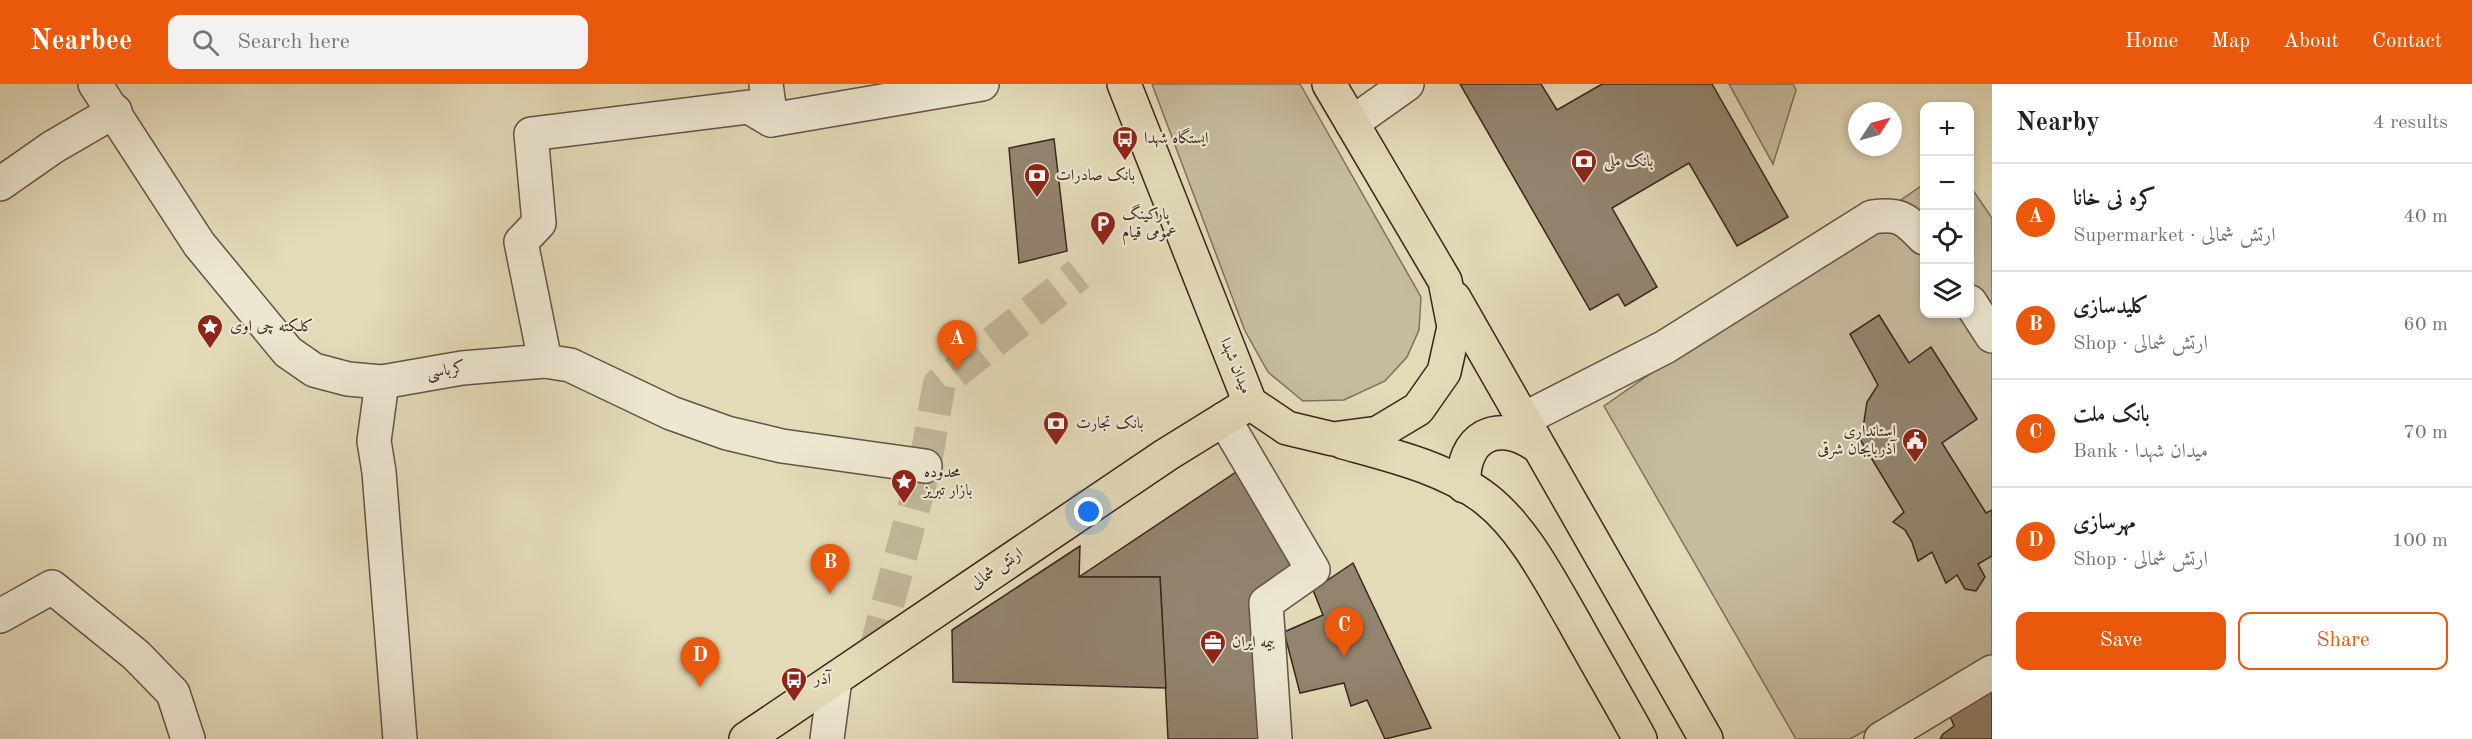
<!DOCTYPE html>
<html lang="en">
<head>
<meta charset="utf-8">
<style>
  body { margin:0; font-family:"Old Standard TT",Amiri,serif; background:#f2f2f2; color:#202124 }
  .controls { position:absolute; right:18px; top:18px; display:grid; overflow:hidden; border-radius:12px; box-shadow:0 3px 9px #0003 }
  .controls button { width:54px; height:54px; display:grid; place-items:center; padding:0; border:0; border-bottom:2px solid #e0e0e0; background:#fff; color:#202124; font:30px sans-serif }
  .compass { position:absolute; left:1848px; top:18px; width:54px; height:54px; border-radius:50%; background:#fff; box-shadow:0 3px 9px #0003; rotate:54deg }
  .you { position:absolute; left:1089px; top:428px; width:21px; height:21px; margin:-15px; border:4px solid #fff; border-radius:50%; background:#1a73e8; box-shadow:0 0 0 9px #1a73e833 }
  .badge { display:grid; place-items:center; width:39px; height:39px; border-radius:50%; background:#ea580c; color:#fff; font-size:20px; font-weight:700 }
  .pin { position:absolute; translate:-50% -50px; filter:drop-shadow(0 2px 3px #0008) }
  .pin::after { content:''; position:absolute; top:32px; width:21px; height:18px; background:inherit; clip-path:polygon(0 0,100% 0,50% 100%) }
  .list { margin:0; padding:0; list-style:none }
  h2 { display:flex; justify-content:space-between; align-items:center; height:78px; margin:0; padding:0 24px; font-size:26px }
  h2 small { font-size:20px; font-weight:400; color:#757577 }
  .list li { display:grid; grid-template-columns:39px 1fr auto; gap:18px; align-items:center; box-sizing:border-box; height:108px; padding:0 24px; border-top:2px solid #e0e0e0 }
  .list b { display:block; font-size:22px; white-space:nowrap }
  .list p { margin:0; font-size:20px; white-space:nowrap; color:#757577 }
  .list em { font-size:20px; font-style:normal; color:#757577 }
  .actions { display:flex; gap:12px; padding:18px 24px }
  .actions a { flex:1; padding:14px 0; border:2px solid #ea580c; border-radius:12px; text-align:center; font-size:21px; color:#ea580c }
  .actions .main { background:#ea580c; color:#fff }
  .icon { flex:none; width:33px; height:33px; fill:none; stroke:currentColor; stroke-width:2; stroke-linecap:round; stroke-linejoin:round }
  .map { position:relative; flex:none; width:1992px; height:655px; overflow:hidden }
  header { display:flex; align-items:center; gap:36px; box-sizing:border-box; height:84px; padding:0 30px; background:#ea580c; color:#fff }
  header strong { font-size:28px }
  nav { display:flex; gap:33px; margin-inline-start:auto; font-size:21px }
  .search { width:420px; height:54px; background:#f2f2f2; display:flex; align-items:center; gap:15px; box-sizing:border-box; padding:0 21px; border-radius:12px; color:#757577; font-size:22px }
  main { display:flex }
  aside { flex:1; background:#fff }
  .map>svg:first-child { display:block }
  .green { fill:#c6bb9e; stroke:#80705e; stroke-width:1.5 }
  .building { fill:#92846e; stroke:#3a261e; stroke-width:1.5 }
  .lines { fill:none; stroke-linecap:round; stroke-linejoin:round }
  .minor-tunnel { stroke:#c1b699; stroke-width:33; stroke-dasharray:33 16; stroke-linecap:butt }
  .minor-casing { stroke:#645344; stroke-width:36 }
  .major-casing { stroke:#3a261e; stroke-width:36 }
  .minor { stroke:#ede7d1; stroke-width:33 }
  .major { stroke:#e3dab8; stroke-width:33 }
  .labels { text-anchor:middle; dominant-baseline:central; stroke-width:4.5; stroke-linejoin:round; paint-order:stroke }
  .poi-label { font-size:16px; fill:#3a261e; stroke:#ede7d1; text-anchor:start }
  .street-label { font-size:16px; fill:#3a261e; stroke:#ede7d1 }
</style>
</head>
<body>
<header>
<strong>Nearbee</strong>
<div class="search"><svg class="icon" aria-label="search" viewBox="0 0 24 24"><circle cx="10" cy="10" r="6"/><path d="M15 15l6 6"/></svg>Search here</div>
<nav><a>Home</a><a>Map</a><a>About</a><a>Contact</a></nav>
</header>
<main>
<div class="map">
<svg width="1992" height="655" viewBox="0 0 1992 655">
  <rect width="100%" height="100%" fill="#e3dab8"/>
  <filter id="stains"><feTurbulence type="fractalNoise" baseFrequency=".00333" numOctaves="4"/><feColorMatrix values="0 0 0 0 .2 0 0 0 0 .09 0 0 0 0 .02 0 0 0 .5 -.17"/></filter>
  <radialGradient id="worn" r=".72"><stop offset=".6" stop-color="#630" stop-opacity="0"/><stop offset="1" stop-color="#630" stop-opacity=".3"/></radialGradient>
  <g class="green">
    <path d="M1152,0h148l121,213 -2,33 -12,27 -22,24 -41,19 -41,1 -35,-29 -23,-41z"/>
    <path d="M1729,0h64l3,6 -23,74z"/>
    <path d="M1924,100v130h46v-128l22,32v443l-142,78h-54l-192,-333z"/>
  </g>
  <g class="building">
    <path d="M1460,0h81l16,26 45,-26h110l76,133 -51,29 -48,-83 -77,45 45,79 -32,19 -7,-12 -28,16z"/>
    <path d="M1054,55l13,112 -48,12 -10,-115z"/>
    <path d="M1879,231l30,48 22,-16 46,72 -35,24 44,70 6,-3v46l-14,8 7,13 -9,14 -11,-2 -8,-14 -11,8 -14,-31 -14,9 -6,-19 -7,-12 -12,-8 11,-10 -43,-71 6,-39 11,-17 -28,-51z"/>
    <path d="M1239,386l59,95 -40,29 7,145h-97l-8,-162h-81z"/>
    <path d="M1080,462l-1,31h81l6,111 -213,-6 -1,-52z"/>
    <path d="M1353,479l78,165 -46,11 -18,-39 -16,6 -7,-23 -44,10 -16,-61 39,-17 -10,-25z"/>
    <path d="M1992,599v56h-52l3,-5 11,-8 -4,-10z"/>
  </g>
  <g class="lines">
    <path class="minor-tunnel" d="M875,567l50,-185 14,-81 140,-111"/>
    <defs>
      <g id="minor">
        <path d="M95,0l104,160 89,108 26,18 34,9 34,3 80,-14 83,-7 25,4 101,48 56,20 55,13 143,20"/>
        <path d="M766,0l5,36"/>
        <path d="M1352,39l55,-39"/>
        <path d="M0,100l53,-37 62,-36"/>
        <path d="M1970,218l22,34"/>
        <path d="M545,277l-24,-119 18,-19 -8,-89 218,-27 22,13 211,-36"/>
        <path d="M382,298l-8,59 5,31 21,267"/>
        <path d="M1224,335l89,151 -47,33 9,136"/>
        <path d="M1522,336l143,-73 207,-130c27,-4 33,1 52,21"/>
        <path d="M0,532l52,-29 84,68 37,38 15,46"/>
        <path d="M827,655l8,-60"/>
        <path d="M1881,655l111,-67"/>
      </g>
      <g id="major">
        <path d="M1124,0l126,319 37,25 46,11 45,-6 40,-24 26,-37 10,-45 -9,-46 -116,-197"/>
        <path d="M1454,214l252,441"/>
        <path d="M1343,358c47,13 103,26 143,57 38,30 63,80 87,121 22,40 45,79 67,119"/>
        <path d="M1464,402c-3,-49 33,-68 72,-41"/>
        <path d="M746,655l420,-284 84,-52"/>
      </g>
    </defs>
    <use href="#minor" class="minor-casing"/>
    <use href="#major" class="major-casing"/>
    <use href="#minor" class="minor"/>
    <use href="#major" class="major"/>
  </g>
  <defs>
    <symbol id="bus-pin" viewBox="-11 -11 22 30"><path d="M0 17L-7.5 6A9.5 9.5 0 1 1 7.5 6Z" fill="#8f2418" stroke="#ede7d1"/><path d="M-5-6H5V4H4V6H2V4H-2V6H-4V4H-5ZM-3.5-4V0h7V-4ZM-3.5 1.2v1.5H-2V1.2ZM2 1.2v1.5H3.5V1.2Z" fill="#fff"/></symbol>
    <symbol id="bank-pin" viewBox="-11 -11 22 30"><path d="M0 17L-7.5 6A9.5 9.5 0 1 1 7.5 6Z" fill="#8f2418" stroke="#ede7d1"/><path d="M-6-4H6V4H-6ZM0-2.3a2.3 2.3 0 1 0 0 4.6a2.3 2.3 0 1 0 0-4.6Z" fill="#fff"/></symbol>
    <symbol id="parking-pin" viewBox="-11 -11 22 30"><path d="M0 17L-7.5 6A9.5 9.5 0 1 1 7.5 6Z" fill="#8f2418" stroke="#ede7d1"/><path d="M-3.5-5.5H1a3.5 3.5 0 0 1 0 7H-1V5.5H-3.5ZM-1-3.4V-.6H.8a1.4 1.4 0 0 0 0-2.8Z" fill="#fff"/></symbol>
    <symbol id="sight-pin" viewBox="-11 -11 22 30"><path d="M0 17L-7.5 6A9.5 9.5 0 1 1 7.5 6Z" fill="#8f2418" stroke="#ede7d1"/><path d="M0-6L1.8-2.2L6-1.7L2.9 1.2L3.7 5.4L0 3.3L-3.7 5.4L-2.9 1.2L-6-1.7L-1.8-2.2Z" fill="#fff"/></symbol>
    <symbol id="civic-pin" viewBox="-11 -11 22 30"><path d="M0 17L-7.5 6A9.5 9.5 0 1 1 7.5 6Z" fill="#8f2418" stroke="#ede7d1"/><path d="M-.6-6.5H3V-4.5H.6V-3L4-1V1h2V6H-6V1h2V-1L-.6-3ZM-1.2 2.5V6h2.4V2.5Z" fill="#fff"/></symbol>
    <symbol id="office-pin" viewBox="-11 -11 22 30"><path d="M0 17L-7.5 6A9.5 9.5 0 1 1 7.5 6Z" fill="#8f2418" stroke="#ede7d1"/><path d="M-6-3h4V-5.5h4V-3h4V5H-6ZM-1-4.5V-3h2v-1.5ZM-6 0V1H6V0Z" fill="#fff"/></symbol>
  </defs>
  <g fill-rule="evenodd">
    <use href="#bus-pin" x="1110" y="40" width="30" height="40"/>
    <use href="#bank-pin" x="1569" y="63" width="30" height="40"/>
    <use href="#bank-pin" x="1022" y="77" width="30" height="40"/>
    <use href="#parking-pin" x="1088" y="125" width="30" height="40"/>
    <use href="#sight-pin" x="195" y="228" width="30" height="40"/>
    <use href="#bank-pin" x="1041" y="325" width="30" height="40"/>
    <use href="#civic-pin" x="1900" y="342" width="30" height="40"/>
    <use href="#sight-pin" x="889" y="383" width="30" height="40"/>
    <use href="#office-pin" x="1198" y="544" width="30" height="40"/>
    <use href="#bus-pin" x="779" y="581" width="30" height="40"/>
  </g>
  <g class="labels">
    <g class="poi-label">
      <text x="1144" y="55">ایستگاه شهدا</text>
      <text x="1604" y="78">بانک ملی</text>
      <text x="1056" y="92">بانک صادرات</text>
      <text x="1122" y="131">پارکینگ<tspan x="1122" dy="18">عمومی قیام</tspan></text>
      <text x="230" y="243">کلکته چی اوی</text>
      <text x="1076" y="340">بانک تجارت</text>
      <text x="1896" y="348" text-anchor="end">استانداری<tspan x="1896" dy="18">آذربایجان شرقی</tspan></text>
      <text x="924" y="389">محدوده<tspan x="924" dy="18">بازار تبریز</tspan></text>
      <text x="1232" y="559">بیمه ایران</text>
      <text x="814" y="596">آذر</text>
    </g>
    <g class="street-label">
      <text transform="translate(1235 282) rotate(68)">میدان شهدا</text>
      <text transform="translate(446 287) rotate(-9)">کرباسی</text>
      <text transform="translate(997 485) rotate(-34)">ارتش شمالی</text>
    </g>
  </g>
  <rect width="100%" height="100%" filter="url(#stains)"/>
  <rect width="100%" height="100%" fill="url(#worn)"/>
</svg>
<div class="controls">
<button>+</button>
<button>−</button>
<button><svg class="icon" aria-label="locate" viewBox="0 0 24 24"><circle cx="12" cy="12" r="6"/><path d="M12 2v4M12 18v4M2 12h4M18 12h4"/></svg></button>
<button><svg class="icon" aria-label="layers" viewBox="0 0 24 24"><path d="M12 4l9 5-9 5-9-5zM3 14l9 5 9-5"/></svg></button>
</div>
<svg class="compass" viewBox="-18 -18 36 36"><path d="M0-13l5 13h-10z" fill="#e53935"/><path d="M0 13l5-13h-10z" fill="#757577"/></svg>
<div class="you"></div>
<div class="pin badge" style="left:957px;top:286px">A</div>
<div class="pin badge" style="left:830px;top:510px">B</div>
<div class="pin badge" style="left:1344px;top:573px">C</div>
<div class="pin badge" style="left:700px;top:603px">D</div>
</div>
<aside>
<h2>Nearby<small>4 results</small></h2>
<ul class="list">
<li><span class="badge">A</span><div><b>کره نی خانا</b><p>Supermarket · ارتش شمالی</p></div><em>40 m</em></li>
<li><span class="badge">B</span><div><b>کلیدسازی</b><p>Shop · ارتش شمالی</p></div><em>60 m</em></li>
<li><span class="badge">C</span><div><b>بانک ملت</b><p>Bank · میدان شهدا</p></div><em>70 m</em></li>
<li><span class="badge">D</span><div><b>مهرسازی</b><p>Shop · ارتش شمالی</p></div><em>100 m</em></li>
</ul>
<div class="actions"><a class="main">Save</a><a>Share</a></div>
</aside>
</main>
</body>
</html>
